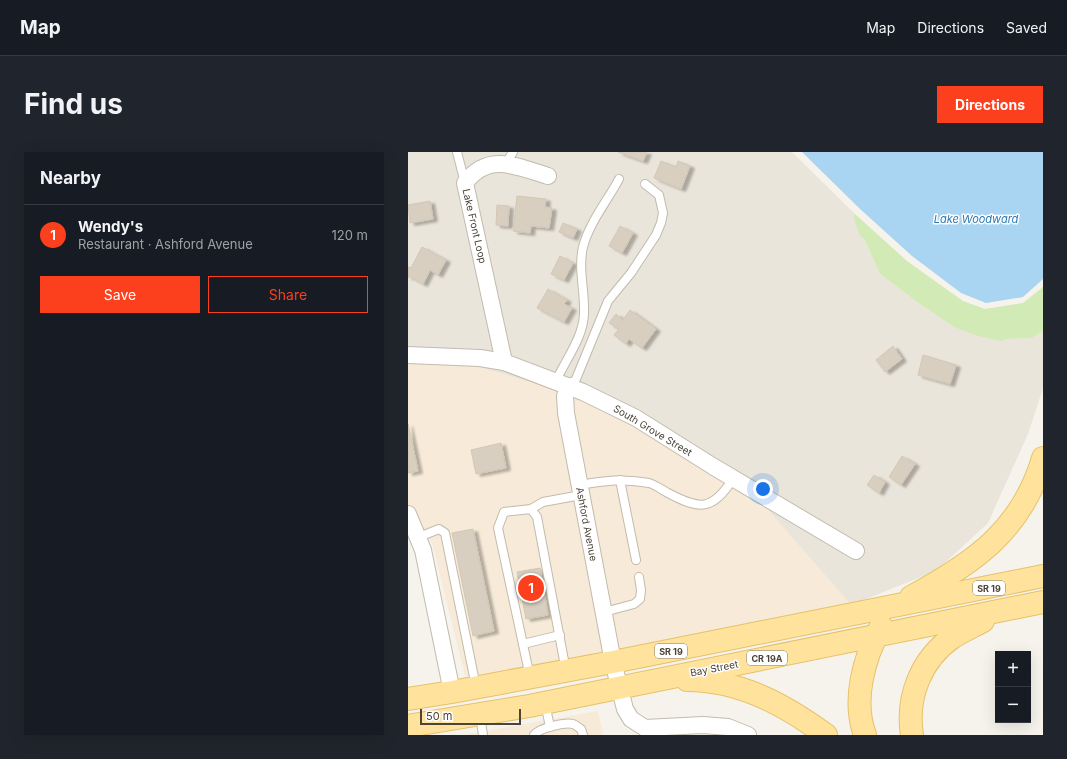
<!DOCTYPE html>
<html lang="en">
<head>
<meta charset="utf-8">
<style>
  body { margin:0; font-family:Inter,sans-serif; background:#20242c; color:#f1f3f6 }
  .controls { position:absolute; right:12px; bottom:12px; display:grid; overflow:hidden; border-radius:0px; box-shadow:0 4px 16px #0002 }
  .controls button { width:36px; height:36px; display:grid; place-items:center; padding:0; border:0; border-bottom:1px solid #363941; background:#171b24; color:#f1f3f6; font:20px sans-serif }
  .scale { position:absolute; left:12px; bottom:10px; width:101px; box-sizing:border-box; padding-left:4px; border:2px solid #4b4439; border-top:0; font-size:11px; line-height:14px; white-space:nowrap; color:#4b4439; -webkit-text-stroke:3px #fff; paint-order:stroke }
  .you { position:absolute; left:355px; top:337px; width:14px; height:14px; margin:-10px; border:3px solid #fff; border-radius:50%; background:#1a73e8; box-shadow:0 0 0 6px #1a73e833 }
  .badge { display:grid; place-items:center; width:26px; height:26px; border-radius:50%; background:#fc3f1d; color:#fff; font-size:13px; font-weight:700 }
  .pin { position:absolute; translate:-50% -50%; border:2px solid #fff; box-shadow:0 1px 4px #0006 }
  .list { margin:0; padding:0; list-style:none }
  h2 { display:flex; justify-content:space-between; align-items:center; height:52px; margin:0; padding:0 16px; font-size:17px }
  h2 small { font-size:13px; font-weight:400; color:#9ea1a6 }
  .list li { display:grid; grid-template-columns:26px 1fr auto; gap:12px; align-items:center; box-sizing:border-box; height:60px; padding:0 16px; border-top:1px solid #363941 }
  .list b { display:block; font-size:15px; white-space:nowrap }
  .list p { margin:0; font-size:13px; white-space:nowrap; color:#9ea1a6 }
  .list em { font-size:13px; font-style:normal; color:#9ea1a6 }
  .actions { display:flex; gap:8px; padding:12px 16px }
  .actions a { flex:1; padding:9px 0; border:1px solid #fc3f1d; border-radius:0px; text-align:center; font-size:14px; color:#fc3f1d }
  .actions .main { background:#fc3f1d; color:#fff }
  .map { position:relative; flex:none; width:635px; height:583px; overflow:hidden; border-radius:0px }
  header { display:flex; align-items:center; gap:24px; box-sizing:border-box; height:56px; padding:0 20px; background:#171b24; border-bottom:1px solid #363941 }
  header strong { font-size:19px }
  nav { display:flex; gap:22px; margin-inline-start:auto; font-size:14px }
  .intro { display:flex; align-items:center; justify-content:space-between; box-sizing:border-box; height:96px; padding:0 24px }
  h1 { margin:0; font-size:28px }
  .button { padding:10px 18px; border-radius:0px; background:#fc3f1d; color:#fff; font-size:14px; font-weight:700 }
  main { display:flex; gap:24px; padding:0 24px }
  aside { flex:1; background:#171b24; border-radius:0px; box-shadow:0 4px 16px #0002 }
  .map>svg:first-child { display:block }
  .residential { fill:#eae5da }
  .commercial { fill:#f7ead8 }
  .green { fill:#d2eab5 }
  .water { fill:#a9d4f2 }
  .building { fill:#d8cfc1; stroke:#d3c7b4; filter:url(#shadow) }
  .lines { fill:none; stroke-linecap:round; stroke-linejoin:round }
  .service-casing { stroke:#c2bbae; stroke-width:10 }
  .minor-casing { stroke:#c2bbae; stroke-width:18 }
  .primary-casing { stroke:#e6c16a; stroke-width:24 }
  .service { stroke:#fff; stroke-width:8 }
  .minor { stroke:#fff; stroke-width:16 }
  .primary { stroke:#ffe39c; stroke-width:22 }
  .labels { text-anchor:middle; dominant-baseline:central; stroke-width:3; stroke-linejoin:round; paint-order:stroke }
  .shield { fill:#fff; stroke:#817c74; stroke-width:1 }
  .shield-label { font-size:9px; font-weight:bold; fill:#4b4439 }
  .street-label { font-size:10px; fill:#4b4439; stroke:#fff }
  .water-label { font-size:11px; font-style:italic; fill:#2e7ab2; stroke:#fff }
</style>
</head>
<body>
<header>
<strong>Map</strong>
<nav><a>Map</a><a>Directions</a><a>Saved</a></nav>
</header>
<div class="intro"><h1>Find us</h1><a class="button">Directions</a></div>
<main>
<aside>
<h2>Nearby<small></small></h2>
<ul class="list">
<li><span class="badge">1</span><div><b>Wendy's</b><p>Restaurant · Ashford Avenue</p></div><em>120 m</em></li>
</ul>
<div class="actions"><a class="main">Save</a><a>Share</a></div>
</aside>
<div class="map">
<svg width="635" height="583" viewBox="0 0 635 583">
  <defs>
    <filter id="shadow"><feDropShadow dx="4.5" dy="2.5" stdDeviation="1" flood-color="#0004"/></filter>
  </defs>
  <rect width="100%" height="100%" fill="#f6f3ec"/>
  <path class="residential" d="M0,0h384l63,62 -2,2 27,58 37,28 37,25 51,12 27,-1 11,-7v57l-15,46 -40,89 -52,48 -85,34 -84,-96 -359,-155z"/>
  <g class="commercial">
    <path d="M0,202l34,2 195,57 130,96 84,96 -323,63 -63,8 -33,-133 -24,-35z"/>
    <path d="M190,559l5,24h-139z"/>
  </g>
  <path class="green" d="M447,62l52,47 56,40 22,8 38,-6 20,-16v44l-11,7 -27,1 -3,2 -24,-5 -24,-9 -37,-25 -37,-28 -16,-35 -4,-3 -7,-20z"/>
  <path class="water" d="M394,0h241v127l-20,18 -37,6 -25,-10 -49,-37 -53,-48z"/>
  <g class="building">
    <path d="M210,0h29l-4,9z"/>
    <path d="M253,9l15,6 2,-6 12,5 -9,23 -27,-11z"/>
    <path d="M109,44l29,3 -1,8 7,1 -3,20 -18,-2 -1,7 -17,-2z"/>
    <path d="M22,49l3,18 -23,4 -2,-18z"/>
    <path d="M89,53l12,1 -1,20 -12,-1z"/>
    <path d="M155,71l14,6 -4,9 -14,-6z"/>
    <path d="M212,74l13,7 -11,20 -13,-7z"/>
    <path d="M14,95l24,13 -8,15 -8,-5 -7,14 -14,-8 -1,2v-11l3,1z"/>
    <path d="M152,104l13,7 -9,17 -13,-6z"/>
    <path d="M140,137l19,11 -3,4 8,4 -8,14 -27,-14z"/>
    <path d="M222,158l26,19 -14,19 -13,-9 -3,5 -12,-9 5,-6 -10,-6 7,-9 7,6z"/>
    <path d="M485,194l9,13 -17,13 -9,-12z"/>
    <path d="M515,203l33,10 -6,19 -32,-9z"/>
    <path d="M0,272l10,47 -10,2z"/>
    <path d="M93,291l5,25 -30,6 -5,-24z"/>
    <path d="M494,304l13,8 -14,21 -12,-8z"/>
    <path d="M466,323l11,7 -6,11 -12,-8z"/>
    <path d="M65,377l21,102 -21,5 -21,-103z"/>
    <path d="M132,416l8,47 -22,4 -9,-47z"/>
  </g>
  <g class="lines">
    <defs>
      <g id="service">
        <path d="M49,0l8,31"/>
        <path d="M98,11l7,-11"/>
        <path d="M148,229c10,-22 27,-43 28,-67 1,-23 -6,-45 -1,-67 6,-24 25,-47 36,-68"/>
        <path d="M161,234l7,-7 32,-78 23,-28 25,-38 5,-12 2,-10 -4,-18 -14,-11"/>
        <path d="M212,328l16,80"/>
        <path d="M171,333c26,-4 44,-7 70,-2 7,2 13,7 19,10 32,17 44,18 65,-14"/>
        <path d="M123,357l6,8 29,154"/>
        <path d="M11,385l20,-8 6,4 31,154"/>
        <path d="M196,460l30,-8 6,-5 1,-9 -2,-13"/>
        <path d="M115,492l37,-9"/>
        <path d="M122,525l-32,-149 6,-16 27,-3 12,-7 38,-7"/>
        <path d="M137,551l5,24"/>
        <path d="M72,563l3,20"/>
        <path d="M126,583c5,-7 31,-13 39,-11 3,1 6,4 8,5l2,6"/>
      </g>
      <g id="minor">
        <path d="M0,203l72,3 24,4 79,30 53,26 78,49 142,84"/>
        <path d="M96,210l-39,-179c23,-31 51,-17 83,-7"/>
        <path d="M161,234l-4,10 1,17 47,249 12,47 6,10 14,9 58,-3 25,2 20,8"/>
        <path d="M0,362l15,36 29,142"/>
      </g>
      <g id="primary">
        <path d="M503,445c63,-34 111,-67 132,-139"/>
        <path d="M279,528c53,0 98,25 139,55"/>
        <path d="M0,547l44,-7 161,-30 430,-86"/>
        <path d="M0,574l121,-20 514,-104"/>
        <path d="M457,583c-13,-35 -1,-77 16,-109"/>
        <path d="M504,583c-6,-38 9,-76 41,-98 10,-6 21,-11 30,-16"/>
      </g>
    </defs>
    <use href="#service" class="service-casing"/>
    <use href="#minor" class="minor-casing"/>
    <use href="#primary" class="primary-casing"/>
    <use href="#service" class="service"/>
    <use href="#minor" class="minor"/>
    <use href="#primary" class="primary"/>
  </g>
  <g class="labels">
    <g class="shield">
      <rect x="565" y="429" width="32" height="14" rx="3"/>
      <rect x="247" y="492" width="32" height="14" rx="3"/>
      <rect x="339" y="499" width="40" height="14" rx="3"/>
    </g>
    <g class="shield-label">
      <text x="581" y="436">SR 19</text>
      <text x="263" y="499">SR 19</text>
      <text x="359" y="506">CR 19A</text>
    </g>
    <g class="street-label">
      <text transform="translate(67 74) rotate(77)">Lake Front Loop</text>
      <text transform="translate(245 278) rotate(31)">South Grove Street</text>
      <text transform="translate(179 372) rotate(79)">Ashford Avenue</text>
      <text transform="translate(306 516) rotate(-11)">Bay Street</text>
    </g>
    <g class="water-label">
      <text x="568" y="67">Lake Woodward</text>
    </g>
  </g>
</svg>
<div class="controls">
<button>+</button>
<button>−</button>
</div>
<div class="scale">50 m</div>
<div class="you"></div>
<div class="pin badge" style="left:123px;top:436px">1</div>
</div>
</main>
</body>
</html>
